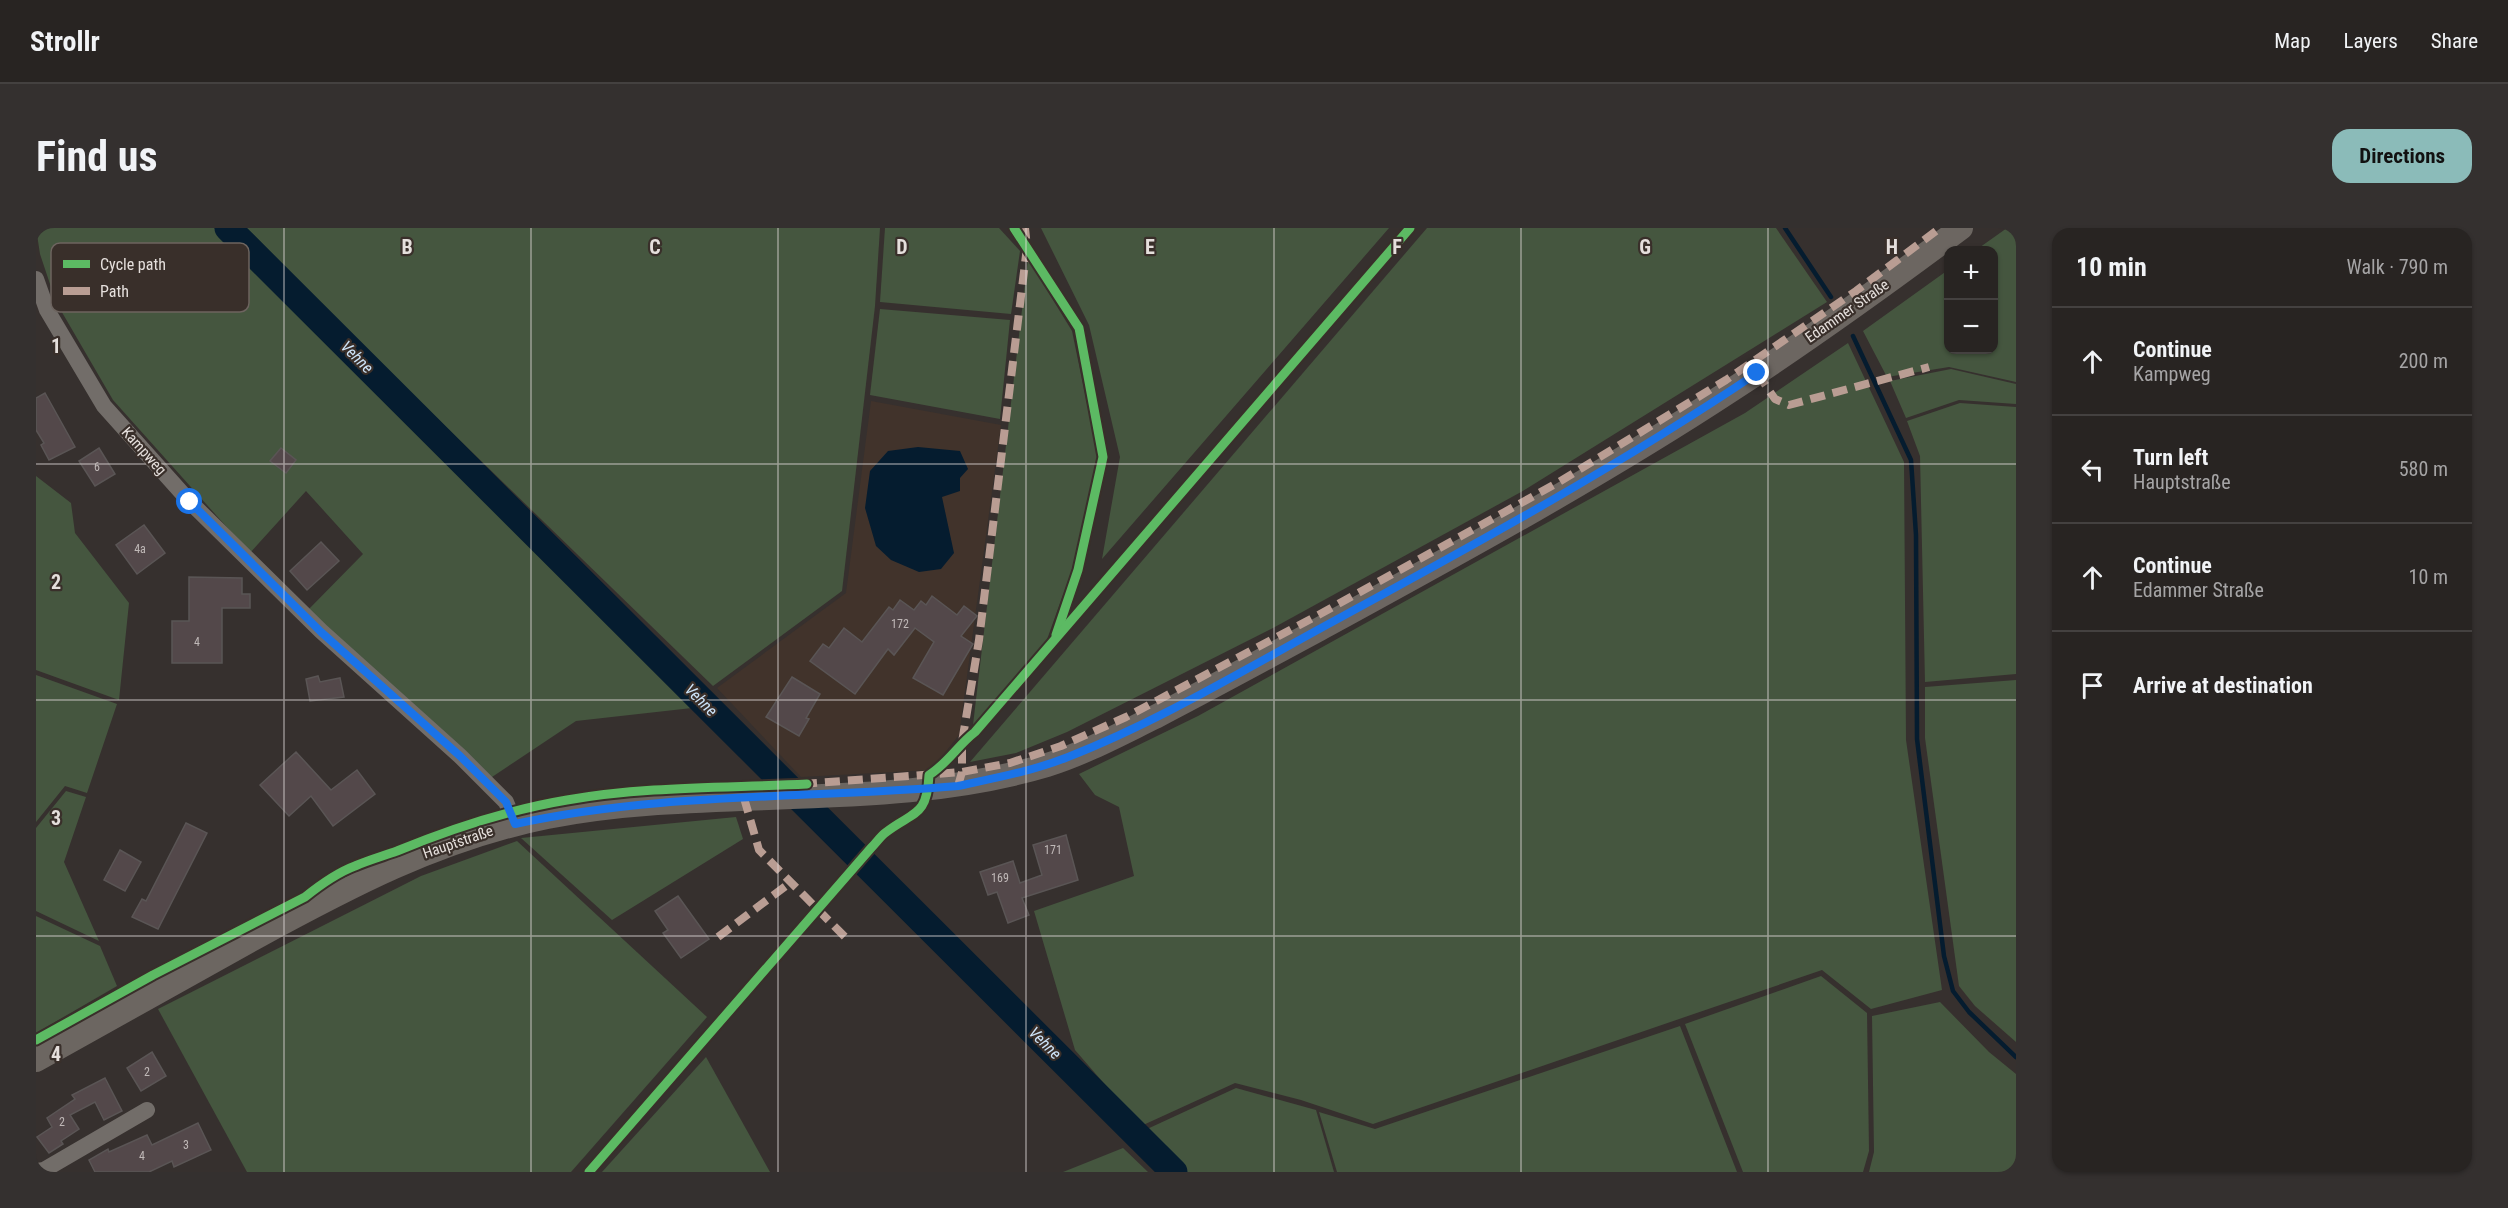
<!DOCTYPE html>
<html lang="en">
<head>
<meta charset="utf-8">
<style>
  body { margin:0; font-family:"Roboto Condensed",sans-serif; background:#34302f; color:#f1f3f6 }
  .controls { position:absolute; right:18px; top:18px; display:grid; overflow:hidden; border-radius:12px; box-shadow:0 2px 4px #0004 }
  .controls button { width:54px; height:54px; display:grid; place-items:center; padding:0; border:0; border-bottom:2px solid #444140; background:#282422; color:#f1f3f6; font:30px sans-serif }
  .stop { position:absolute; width:18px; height:18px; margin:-14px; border:4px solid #1a73e8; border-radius:50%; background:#fff }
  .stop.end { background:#1a73e8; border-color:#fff; box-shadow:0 2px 6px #0008 }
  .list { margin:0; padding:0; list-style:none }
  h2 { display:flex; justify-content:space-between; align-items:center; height:78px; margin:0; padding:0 24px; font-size:26px }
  h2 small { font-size:20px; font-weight:400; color:#a5a4a5 }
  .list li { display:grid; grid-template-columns:39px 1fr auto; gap:18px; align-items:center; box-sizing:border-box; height:108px; padding:0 24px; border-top:2px solid #444140 }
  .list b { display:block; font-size:22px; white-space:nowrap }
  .list p { margin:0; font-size:20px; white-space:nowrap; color:#a5a4a5 }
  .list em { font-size:20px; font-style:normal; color:#a5a4a5 }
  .icon { flex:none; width:33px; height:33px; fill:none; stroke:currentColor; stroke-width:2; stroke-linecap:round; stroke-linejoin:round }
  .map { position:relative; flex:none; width:1980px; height:944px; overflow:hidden; border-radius:18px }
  header { display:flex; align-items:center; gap:36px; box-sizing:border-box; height:84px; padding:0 30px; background:#282422; border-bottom:2px solid #444140 }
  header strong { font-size:28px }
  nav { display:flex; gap:33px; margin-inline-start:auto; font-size:21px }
  .intro { display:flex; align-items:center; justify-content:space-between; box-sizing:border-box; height:144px; padding:0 36px }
  h1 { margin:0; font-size:42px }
  .button { padding:15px 27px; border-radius:18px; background:#8bbbb9; color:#111; font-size:21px; font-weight:700 }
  main { display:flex; gap:36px; padding:0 36px }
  aside { flex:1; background:#282422; border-radius:18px; box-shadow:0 2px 4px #0004 }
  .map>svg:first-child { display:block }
  .built { fill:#41332b }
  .green { fill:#45563f }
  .water { fill:#051c2f }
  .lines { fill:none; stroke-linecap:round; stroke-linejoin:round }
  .stream { stroke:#051c2f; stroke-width:4.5 }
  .river { stroke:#051c2f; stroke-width:27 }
  .building { fill:#53484a; stroke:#5a5555; stroke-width:1.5 }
  .minor { stroke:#726d69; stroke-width:16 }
  .secondary { stroke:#6c6661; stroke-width:24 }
  .quiet { stroke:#b99d93; stroke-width:8; stroke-dasharray:15 8; stroke-linecap:butt }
  .cycleway-casing { stroke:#392f2a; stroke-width:13 }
  .cycleway { stroke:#5cba63; stroke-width:9 }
  .route { stroke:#1a73e8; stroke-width:8 }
  .grid { fill:none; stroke:#e5dfdc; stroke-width:1.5; stroke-opacity:0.55 }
  .labels { text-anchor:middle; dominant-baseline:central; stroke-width:4.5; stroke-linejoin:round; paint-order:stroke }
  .number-label { font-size:12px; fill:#c0b9b8 }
  .street-label { font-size:15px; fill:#e5dfdc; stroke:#392f2a }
  .water-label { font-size:16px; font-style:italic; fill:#cde4f9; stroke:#392f2a }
  .key { fill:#392f2a; stroke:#6d645f; stroke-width:1.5 }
  .key-label { font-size:16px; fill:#e5dfdc }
  .grid-label { font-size:20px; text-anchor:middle; font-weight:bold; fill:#e5dfdc; stroke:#392f2a; stroke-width:4.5; stroke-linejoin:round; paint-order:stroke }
</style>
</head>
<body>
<header>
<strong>Strollr</strong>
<nav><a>Map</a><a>Layers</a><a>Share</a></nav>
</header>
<div class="intro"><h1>Find us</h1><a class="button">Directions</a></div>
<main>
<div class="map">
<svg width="1980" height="944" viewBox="0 0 1980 944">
  <rect width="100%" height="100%" fill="#36302e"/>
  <path class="built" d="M835,173l130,24 -42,310 -28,35 -130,7 -84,-89 129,-95z"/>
  <g class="green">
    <path d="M0,0h178l487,479 -125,14 -87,58 -182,-168 56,-57 -57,-63 -56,62 -137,-153 -57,-98 -16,-48z"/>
    <path d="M205,0h639l-5,78 -33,285 -129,95z"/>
    <path d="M849,0h114l21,23 -9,63 -131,-12z"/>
    <path d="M1005,0h348l-287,331 18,-102 -31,-132z"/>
    <path d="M1391,0h349l51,74 -306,190 -248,136 -206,104 -51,21 -46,9z"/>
    <path d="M1971,0h9v154l-67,-15 -62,10 -24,-46 85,-61v80h46v-100h-18z"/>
    <path d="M992,31l44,72 26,126 -26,113 -27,75 -72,80z"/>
    <path d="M844,81l130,11 -10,99 -130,-24z"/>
    <path d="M1812,115l56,119 2,278 36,250 -71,19 -49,-39 -449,154 -72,-24 -66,-17 -94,43 -66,-76 -41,-139 100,-35 -15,-69 -24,-12 -16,-21 119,-58 547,-303z"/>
    <path d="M1915,141l65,15v20l-57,-4 -53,18 -16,-37z"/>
    <path d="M1924,175l56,4v267l-91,8 -5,-226 -13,-35z"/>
    <path d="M0,248l35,27 4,30 54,70 -10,97 -83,-30z"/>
    <path d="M0,447l81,29 -30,89 -22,-7 -29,36z"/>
    <path d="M1980,452v362l-41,-36 -16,-20 -34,-248v-51z"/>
    <path d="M30,563l20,6 -22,65 35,79 -63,-30v-83z"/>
    <path d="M700,589l7,22 -131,81 -91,-82z"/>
    <path d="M481,613l190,176 -136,155h-324l-89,-163 263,-133z"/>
    <path d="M0,688l64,30 17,40 -81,47z"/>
    <path d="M1785,748l46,37 2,138 -6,21h-120l-58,-148z"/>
    <path d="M1904,774l49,50 27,22v98h-147l5,-20 -2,-136z"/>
    <path d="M1644,798l57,146h-400l-18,-60 56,17z"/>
    <path d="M670,829l64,115h-168z"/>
    <path d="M1200,860l80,22 18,62h-147l-42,-42z"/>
    <path d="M1087,920l25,24h-85z"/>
  </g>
  <path class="water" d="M882,219l42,4 8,18 -8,9v13l-18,6 12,56 -13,16 -22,3 -28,-12 -15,-14 -11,-38 5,-37 18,-20z"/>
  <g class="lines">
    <g class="stream">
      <path d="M1749,0l46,69"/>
      <path d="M1817,108l58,124 5,75 1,204 27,217 9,35 16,21 47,45"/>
    </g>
    <path class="river" d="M192,0l946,944"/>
  </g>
  <g class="building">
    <path d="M9,165l30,54 -26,13 -8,-15 3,-2 -8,-13v-32z"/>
    <path d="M63,220l16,26 -20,12 -16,-25z"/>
    <path d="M245,220l15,12 -10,13 -16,-12z"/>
    <path d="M108,297l21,28 -28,21 -21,-29z"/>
    <path d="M285,314l18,19 -32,29 -17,-19z"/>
    <path d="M153,349l53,1v16h8v14h-28v55h-50v-42h17z"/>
    <path d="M896,368l25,19 7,-9 13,10 -16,20 12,8 -30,51 -30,-17 21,-36 -19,-14 -21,27 -6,-6 -33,45 -45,-33 13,-17 6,4 15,-20 18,14 27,-35 4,3 7,-10 14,10 7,-9 5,4z"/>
    <path d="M282,448l2,6 20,-4 4,19 -34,4 -4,-22z"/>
    <path d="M756,449l28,17 -14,24 3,1 -10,17 -33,-19z"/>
    <path d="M260,524l35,38 26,-20 18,24 -42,32 -22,-30 -22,20 -29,-31z"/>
    <path d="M150,595l21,10 -49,96 -26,-12 10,-18 4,2z"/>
    <path d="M1030,607l12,45 -56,18 7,17 -21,8 -11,-31 -9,3 -8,-23 33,-11 7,22 22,-8 -9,-30z"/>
    <path d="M84,622l21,12 -16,29 -21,-11z"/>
    <path d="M642,668l31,43 -28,19 -18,-25 5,-3 -13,-19z"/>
    <path d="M116,824l14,24 -25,15 -14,-23z"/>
    <path d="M69,850l17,33 -18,9 -9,-18 -25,13 9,14 -18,12 2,3 -14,9 -12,-16 15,-10 -5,-9 28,-19 -3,-4z"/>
    <path d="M162,895l13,27 -37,17 -2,-6 -23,11h-54l-6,-12 19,-11 1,3 38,-17 5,10z"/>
  </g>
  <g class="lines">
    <g class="minor">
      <path d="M0,51l11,31 57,96 86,96 131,129 139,125 46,46 9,22"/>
      <path d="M0,943l8,-1 103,-60"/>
    </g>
    <path class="secondary" d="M0,832c72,-40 143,-80 215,-120 97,-53 187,-101 296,-123 165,-32 339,-4 500,-52 38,-12 73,-31 108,-48 54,-28 107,-57 161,-86 141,-77 283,-154 417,-242 78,-51 153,-105 228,-161"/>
    <g class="quiet">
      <path d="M1721,145l18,26 14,6 140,-38"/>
      <path d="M766,556l160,-12 48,-9 51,-17 65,-29 196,-104 237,-131 167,-102 130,-89 84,-63"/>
      <path d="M922,558l4,-14v-30l17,-102 48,-393 -2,-19"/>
      <path d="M708,570l15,52 87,88"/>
      <path d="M682,709l73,-55"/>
    </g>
    <defs>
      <g id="cycleway">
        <path d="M978,0l65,100 24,129 -25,113 -22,65"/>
        <path d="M0,812l117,-65 152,-78c15,-12 31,-24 50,-31 14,-6 28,-10 42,-15 56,-23 110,-41 170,-51 79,-14 160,-12 240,-16"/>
        <path d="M553,944l282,-324c5,-5 9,-11 14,-15 28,-22 42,-15 44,-58 18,-11 29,-30 46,-43l435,-504"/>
      </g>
    </defs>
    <use href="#cycleway" class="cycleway-casing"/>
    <use href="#cycleway" class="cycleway"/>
  </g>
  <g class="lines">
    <path class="route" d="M154,274l131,130 139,124 46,46 9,22c146,-32 295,-25 443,-38 37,-8 75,-15 110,-29 92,-36 179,-89 266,-136 144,-78 288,-157 423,-248"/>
  </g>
  <path class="grid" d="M248,0v944M495,0v944M742,0v944M990,0v944M1238,0v944M1485,0v944M1732,0v944M0,236h1980M0,472h1980M0,708h1980"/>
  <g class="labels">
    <g class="number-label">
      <text x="61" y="239">6</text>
      <text x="104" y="321">4a</text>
      <text x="864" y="396">172</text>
      <text x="161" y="414">4</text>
      <text x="1017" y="622">171</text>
      <text x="964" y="650">169</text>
      <text x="111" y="844">2</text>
      <text x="26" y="894">2</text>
      <text x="150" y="917">3</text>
      <text x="106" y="928">4</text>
    </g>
    <g class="street-label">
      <text transform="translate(1811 83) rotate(-35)">Edammer Straße</text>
      <text transform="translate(108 223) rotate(48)">Kampweg</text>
      <text transform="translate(422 614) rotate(-19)">Hauptstraße</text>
    </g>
    <g class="water-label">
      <text transform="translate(321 129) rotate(45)">Vehne</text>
      <text transform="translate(665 472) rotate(45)">Vehne</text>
      <text transform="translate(1009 815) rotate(45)">Vehne</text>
    </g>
  </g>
  <rect x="15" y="15" width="198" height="69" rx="9" class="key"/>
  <rect x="27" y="32" width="27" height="8" fill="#5cba63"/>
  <rect x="27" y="59" width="27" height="8" fill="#b99d93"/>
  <g class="key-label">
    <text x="64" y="42">Cycle path</text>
    <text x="64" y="69">Path</text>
  </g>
  <g class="grid-label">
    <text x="371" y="26">B</text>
    <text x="619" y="26">C</text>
    <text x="866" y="26">D</text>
    <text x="1114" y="26">E</text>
    <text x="1361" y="26">F</text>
    <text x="1609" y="26">G</text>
    <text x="1856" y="26">H</text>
    <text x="20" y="125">1</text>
    <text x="20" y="361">2</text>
    <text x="20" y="597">3</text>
    <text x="20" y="833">4</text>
  </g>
</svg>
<div class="controls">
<button>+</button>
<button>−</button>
</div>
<div class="stop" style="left:154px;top:274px"></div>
<div class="stop end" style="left:1721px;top:145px"></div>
</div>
<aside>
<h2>10 min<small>Walk · 790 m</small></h2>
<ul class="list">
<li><svg class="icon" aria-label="ahead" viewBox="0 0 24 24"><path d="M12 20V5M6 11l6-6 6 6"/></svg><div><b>Continue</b><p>Kampweg</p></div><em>200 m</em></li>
<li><svg class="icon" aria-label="left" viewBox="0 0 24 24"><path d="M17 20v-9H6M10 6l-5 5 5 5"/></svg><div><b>Turn left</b><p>Hauptstraße</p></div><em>580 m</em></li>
<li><svg class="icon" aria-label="ahead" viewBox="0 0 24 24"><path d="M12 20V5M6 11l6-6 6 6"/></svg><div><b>Continue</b><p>Edammer Straße</p></div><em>10 m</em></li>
<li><svg class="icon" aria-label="arrive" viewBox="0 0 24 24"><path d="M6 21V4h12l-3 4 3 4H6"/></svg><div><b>Arrive at destination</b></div></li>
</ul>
</aside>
</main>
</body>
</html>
